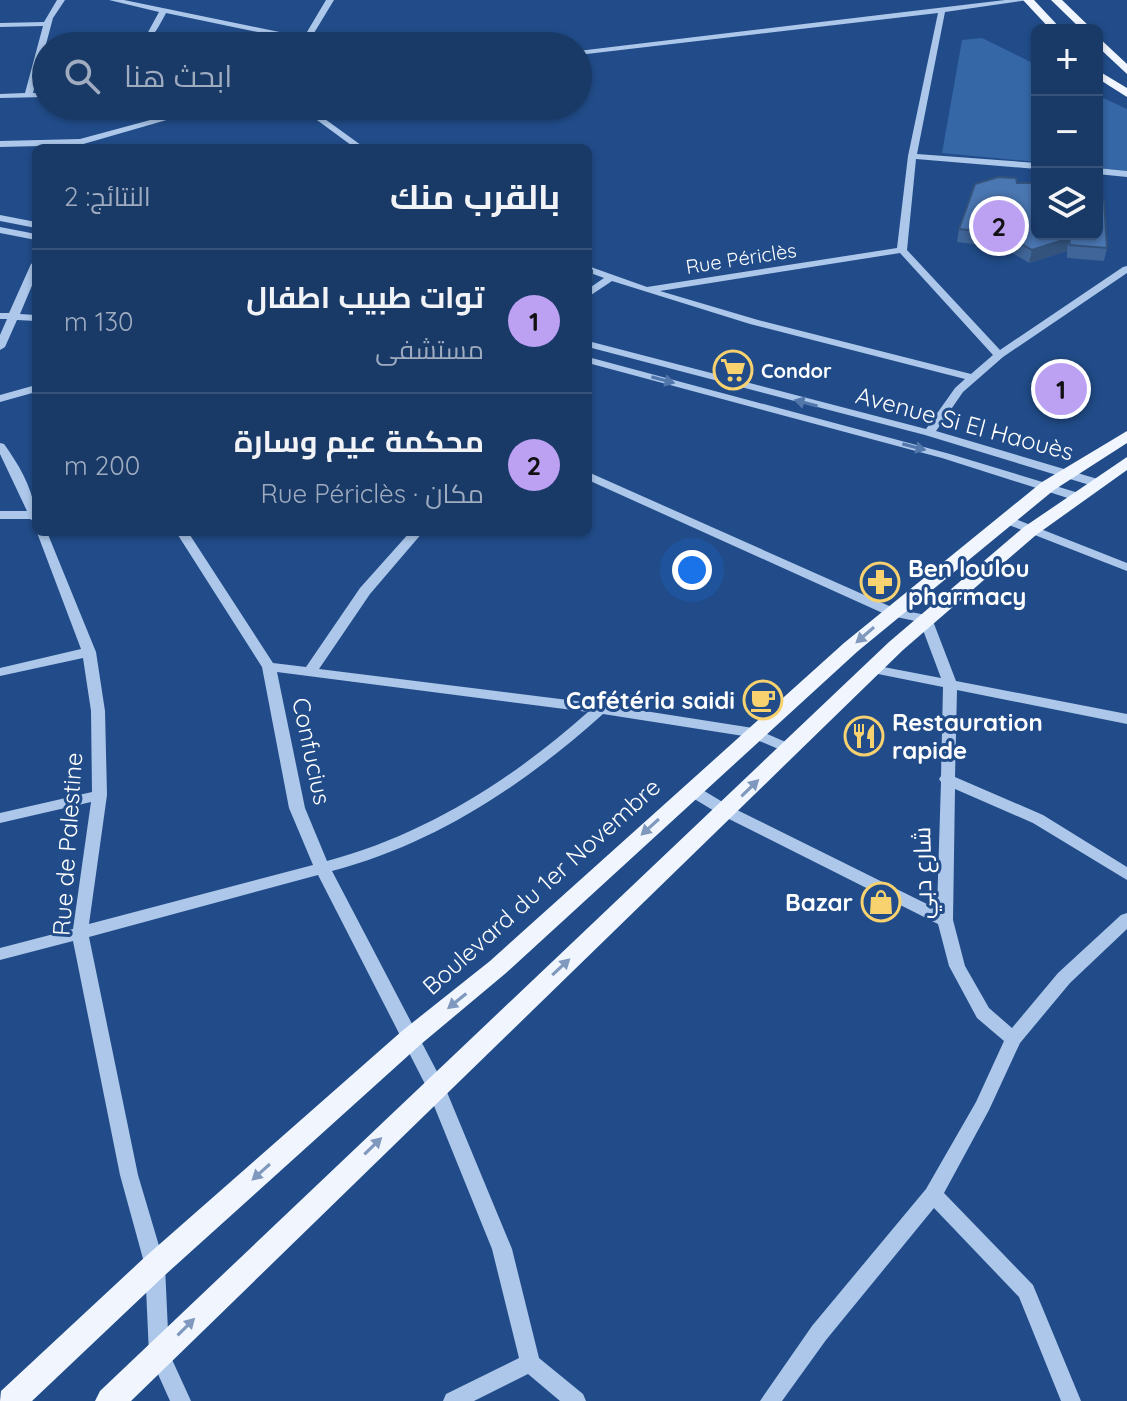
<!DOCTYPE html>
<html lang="ar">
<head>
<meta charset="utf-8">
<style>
  body { margin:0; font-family:Quicksand,Cairo,sans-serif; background:#264470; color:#f1f3f6; direction:rtl }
  .controls { position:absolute; right:24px; top:24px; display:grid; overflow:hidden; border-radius:12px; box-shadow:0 2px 6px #0004 }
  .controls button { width:72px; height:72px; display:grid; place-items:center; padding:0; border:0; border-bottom:2px solid #37537b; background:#193967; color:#f1f3f6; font:40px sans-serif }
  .you { position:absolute; left:692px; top:570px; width:28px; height:28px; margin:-20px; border:6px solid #fff; border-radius:50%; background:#1a73e8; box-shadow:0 0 0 12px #1a73e833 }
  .badge { display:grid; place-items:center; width:52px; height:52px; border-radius:50%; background:#bca0f2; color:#111; font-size:26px; font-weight:700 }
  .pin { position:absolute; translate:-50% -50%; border:4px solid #fff; box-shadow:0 2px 8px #0006 }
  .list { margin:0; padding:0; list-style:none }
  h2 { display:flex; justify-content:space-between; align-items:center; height:104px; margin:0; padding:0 32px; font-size:34px }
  h2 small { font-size:26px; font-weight:400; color:#9facc0 }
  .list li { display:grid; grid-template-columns:52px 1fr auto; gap:24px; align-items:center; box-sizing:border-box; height:144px; padding:0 32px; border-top:2px solid #37537b }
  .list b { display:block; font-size:30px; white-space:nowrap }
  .list p { margin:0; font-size:26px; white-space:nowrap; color:#9facc0 }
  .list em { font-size:26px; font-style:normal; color:#9facc0 }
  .icon { flex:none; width:44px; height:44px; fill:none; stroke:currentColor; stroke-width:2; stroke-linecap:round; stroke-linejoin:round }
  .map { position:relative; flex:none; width:1127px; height:1401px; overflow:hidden; direction:ltr }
  .search { position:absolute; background:#193967; box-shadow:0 2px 6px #0004; left:32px; top:32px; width:560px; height:88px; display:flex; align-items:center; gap:20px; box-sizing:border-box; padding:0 28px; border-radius:44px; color:#9facc0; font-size:30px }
  .panel { position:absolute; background:#193967; box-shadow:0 2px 6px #0004; left:32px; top:144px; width:560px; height:392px; border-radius:12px; direction:rtl }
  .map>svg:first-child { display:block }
  .green { fill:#3566a6 }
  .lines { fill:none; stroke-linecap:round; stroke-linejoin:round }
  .minor { fill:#acc7ea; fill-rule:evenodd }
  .major { fill:#f1f6fe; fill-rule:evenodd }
  .wall { fill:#406598 }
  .shaded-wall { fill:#34537c }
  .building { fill:#4a76b1; stroke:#34537c; stroke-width:2 }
  .oneway { fill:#5277ab }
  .oneway2 { fill:#7f98be }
  .labels { text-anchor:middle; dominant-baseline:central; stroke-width:6; stroke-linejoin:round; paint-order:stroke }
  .far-street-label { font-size:20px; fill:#fff; stroke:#214c89 }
  .far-poi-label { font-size:20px; font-weight:bold; fill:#fff; stroke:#214c89; text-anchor:start }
  .street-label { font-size:24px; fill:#fff; stroke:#214c89 }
  .poi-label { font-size:24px; font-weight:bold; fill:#fff; stroke:#214c89; text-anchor:start }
</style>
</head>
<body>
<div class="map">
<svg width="1127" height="1401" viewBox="0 0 1127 1401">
  <rect width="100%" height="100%" fill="#214c89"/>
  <g class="green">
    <path d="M982,38l55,27v97l-95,-9 20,-113z"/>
    <path d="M1097,95l30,14v62l-30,-3z"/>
  </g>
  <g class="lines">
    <g class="minor">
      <path d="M57,0h8l-12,18 -20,75h13v4l-46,1v-4l25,-1 18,-67 -43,1v-4l44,-1z"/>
      <path d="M109,0h15l180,37 22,-37h8l-23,38 29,8 -32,-3 -2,3h-8l3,-5 -135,-28c-9,17 -16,33 -38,33l19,-12 12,-22z"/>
      <path d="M1005,0h23l-83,12 -28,142 120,9v6l-121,-10 -9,91 93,100 123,-83 4,-1v7l-124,84 -40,35 -27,39 165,49 2,3 -2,3h-8l-168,-51 -337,-88v-6l338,88 29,-41 10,-9 -215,-55 -138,-43 -24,16v-8l16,-11 -16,-6v-6l59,21 250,-39 11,-92 30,-143 -360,42v-4zM900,253l93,102 -22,19 -213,-54 -98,-29z"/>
      <path d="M202,106h13l-135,39 -80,2v-6l80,-2z"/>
      <path d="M298,106h9l58,42h-10z"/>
      <path d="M1097,168l30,3v6l-30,-3z"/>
      <path d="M0,215l36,7v6l-36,-7z"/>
      <path d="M0,227l36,7v6l-36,-7z"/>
      <path d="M36,261v15l-16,38 16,1v6l-19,-1 -12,27 -5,3v-15l7,-16h-7v-6h9l22,-49z"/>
      <path d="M588,357l362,97 132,40 2,3 -6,4 -4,-1 -132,-42 -354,-95z"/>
      <path d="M36,385v7l-36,10v-7z"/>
      <path d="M0,443l4,1c16,22 32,50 32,78l-6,-3h-30v-8h27l-27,-57z"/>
      <path d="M588,472l308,137 35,7 25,65 171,33v10l-170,-34 -2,87 88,38 84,52v13l-94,-57 -78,-34 -2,131 12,46 24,42 23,20 46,-55 63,-58 6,-2v16l-57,54 -50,60 -31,67 -45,83 89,92 48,116h-20l-42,-104 -85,-89 -108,132 -44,61h-22l52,-75 114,-137 50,-87 28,-61 -27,-23 -28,-52 -11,-42 -217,-109 -35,-21 -2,-4 2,-4h10l35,21 206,102 4,-127 -2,-3 2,-3 2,-89 -70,-14 -7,-4 7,-4 68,13 -21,-56 -33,-7 -299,-135z"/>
      <path d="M1005,515l122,48v8l-126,-49 -2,-3 2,-3z"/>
      <path d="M36,530l11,2 49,120 9,59 2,84 -18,129 224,-59 -24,-57 -27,-141 -86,-135h12l85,131 33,4 54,-79 50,-56h13l-53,62 -51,75 281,35 153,24 42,18 2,3 -2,3 -5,2 -40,-17 -147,-23c-79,71 -168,130 -271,157l112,214 68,164 27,109 44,36 3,7h-26l-32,-27 -54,27h-31l3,-7 73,-36 -27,-109 -66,-163 -108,-211 -229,62 49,238 27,91 4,87 22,48h-21l-21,-47 -4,-88 -25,-91 -47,-234 -73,19v-12l73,-19 18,-127 -91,21v-10l92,-21 -1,-81 -8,-53 -83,18v-8l81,-19zM277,672l311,40c-75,67 -163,123 -261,149l-22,-53z"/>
    </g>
    <g class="major">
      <path d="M1023,0h11l28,30h-11z"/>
      <path d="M1051,0h11l31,30h-11z"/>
      <path d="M1097,36l30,28v10l-30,-28z"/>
      <path d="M1097,70l30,18v9l-30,-19z"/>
      <path d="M1127,431v12l-73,47 -196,161 -352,322 -86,72 -255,230 -133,126h-32l1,-10 144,-134 257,-226 88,-70 354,-318 198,-161z"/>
      <path d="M1127,457v13l-91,65 -133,115 -772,751h-36l5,-10 789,-749 135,-115z"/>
    </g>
  </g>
  <path class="wall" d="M1017,183l80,51 10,14 -3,13 -37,-3v-7l-38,12 -18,-11 -14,-2 1,-3 -41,-5 2,-13z"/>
  <g class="shaded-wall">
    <path d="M1069,238l-2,13 -38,12 3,-13z"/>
    <path d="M593,269v13l-5,4v-13z"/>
  </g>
  <path class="building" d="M998,177l18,1 1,5h20v51h60v-38l7,4 3,48 -37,-3 -1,-7 -37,12 -19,-11 -13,-1v-4l-41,-5 16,-45z"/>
  <defs><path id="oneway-solid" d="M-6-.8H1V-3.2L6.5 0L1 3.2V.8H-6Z" transform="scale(2)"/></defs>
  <g class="oneway">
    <use href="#oneway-solid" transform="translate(663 380) rotate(15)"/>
    <use href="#oneway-solid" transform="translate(806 403) rotate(-165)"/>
    <use href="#oneway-solid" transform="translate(914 447) rotate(15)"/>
  </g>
  <g class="oneway2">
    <use href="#oneway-solid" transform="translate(865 635) rotate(139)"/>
    <use href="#oneway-solid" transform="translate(750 788) rotate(-44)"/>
    <use href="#oneway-solid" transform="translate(650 827) rotate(138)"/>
    <use href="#oneway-solid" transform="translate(561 967) rotate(-43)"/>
    <use href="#oneway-solid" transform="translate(457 1001) rotate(141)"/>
    <use href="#oneway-solid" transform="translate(373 1146) rotate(-44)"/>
    <use href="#oneway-solid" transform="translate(261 1172) rotate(138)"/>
    <use href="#oneway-solid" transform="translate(186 1327) rotate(-45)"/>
  </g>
  <defs>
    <symbol id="supermarket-ring" viewBox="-11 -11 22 22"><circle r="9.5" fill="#214c89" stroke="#f7d26e" stroke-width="1.5"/><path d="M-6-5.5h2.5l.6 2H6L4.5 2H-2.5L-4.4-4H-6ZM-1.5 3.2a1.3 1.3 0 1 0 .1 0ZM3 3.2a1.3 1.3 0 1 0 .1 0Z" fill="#f7d26e"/></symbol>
    <symbol id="pharmacy-ring" viewBox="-11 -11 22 22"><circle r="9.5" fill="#214c89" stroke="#f7d26e" stroke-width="1.5"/><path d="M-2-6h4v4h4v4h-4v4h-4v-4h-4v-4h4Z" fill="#f7d26e"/></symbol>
    <symbol id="cafe-ring" viewBox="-11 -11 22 22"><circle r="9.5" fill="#214c89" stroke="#f7d26e" stroke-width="1.5"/><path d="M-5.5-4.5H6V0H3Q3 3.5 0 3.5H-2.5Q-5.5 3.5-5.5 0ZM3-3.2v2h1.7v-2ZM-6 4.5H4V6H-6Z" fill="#f7d26e"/></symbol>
    <symbol id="restaurant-ring" viewBox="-11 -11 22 22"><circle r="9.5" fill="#214c89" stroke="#f7d26e" stroke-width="1.5"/><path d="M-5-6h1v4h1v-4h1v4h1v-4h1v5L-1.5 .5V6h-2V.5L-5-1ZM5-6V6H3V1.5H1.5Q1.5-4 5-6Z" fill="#f7d26e"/></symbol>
    <symbol id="shop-ring" viewBox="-11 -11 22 22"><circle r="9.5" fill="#214c89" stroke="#f7d26e" stroke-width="1.5"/><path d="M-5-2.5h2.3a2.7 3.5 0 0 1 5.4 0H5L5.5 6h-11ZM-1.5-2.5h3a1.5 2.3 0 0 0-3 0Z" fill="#f7d26e"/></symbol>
  </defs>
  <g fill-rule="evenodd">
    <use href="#supermarket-ring" x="711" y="348" width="44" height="44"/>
    <use href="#pharmacy-ring" x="858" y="560" width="44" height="44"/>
    <use href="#cafe-ring" x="741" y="678" width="44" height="44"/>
    <use href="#restaurant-ring" x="842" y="714" width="44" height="44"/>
    <use href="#shop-ring" x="859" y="880" width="44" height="44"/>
  </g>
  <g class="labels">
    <g class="far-street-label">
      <text transform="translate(741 258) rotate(-9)">Rue Périclès</text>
    </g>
    <g class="far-poi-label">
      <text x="761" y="370">Condor</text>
    </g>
    <g class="street-label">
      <text transform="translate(965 423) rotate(15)">Avenue Si El Haouès</text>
      <text transform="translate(312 751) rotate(78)">Confucius</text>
      <text transform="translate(67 844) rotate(-86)">Rue de Palestine</text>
      <text transform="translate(922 873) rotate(-91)">شارع دبي</text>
      <text transform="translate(541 886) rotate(-42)">Boulevard du 1er Novembre</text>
    </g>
    <g class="poi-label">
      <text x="908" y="568">Ben loulou<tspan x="908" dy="28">pharmacy</tspan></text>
      <text x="735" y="700" text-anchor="end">Cafétéria saidi</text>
      <text x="892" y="722">Restauration<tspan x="892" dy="28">rapide</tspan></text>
      <text x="853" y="902" text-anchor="end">Bazar</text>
    </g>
  </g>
</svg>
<div class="controls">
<button>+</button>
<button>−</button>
<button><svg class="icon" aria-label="layers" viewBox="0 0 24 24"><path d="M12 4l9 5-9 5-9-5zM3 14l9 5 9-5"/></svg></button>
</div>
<div class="you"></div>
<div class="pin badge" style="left:1061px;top:389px">1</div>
<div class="pin badge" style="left:999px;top:226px">2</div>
<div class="search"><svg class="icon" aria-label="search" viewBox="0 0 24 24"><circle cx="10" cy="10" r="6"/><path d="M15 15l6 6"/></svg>ابحث هنا</div>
<section class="panel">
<h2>بالقرب منك<small>النتائج: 2</small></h2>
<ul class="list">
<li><span class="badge">1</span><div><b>توات طبيب اطفال</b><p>مستشفى</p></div><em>130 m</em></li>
<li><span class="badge">2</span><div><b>محكمة عيم وسارة</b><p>مكان · Rue Périclès</p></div><em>200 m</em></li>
</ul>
</section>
</div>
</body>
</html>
